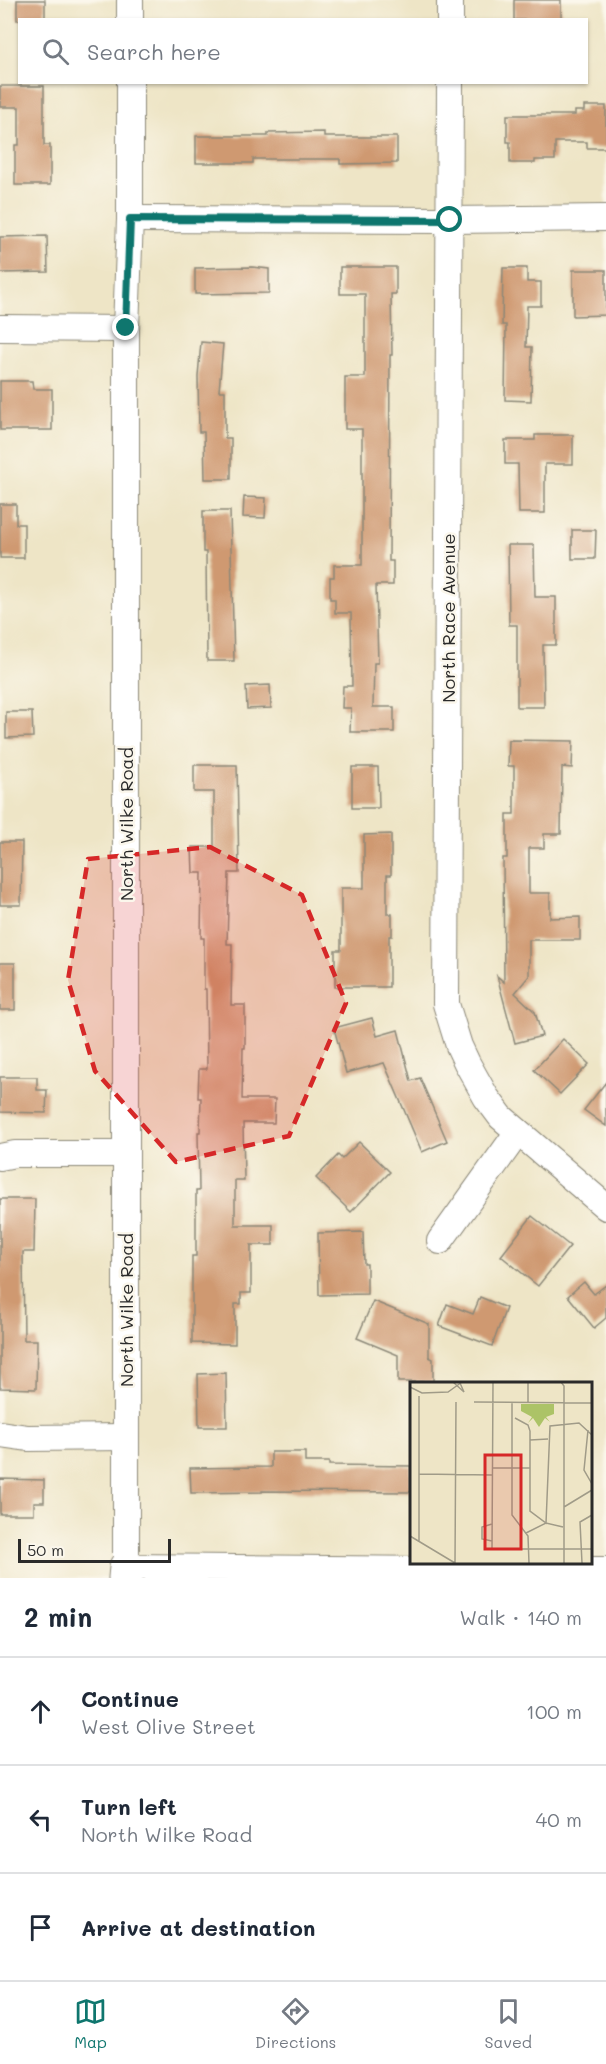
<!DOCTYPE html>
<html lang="en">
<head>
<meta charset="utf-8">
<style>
  body { margin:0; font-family:Mali,sans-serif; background:#f2f2f3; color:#1f2937 }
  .scale { position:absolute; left:18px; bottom:15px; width:153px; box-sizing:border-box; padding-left:6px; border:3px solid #2b2b2b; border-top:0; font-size:16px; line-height:21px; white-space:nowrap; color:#2b2b2b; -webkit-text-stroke:4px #fbf7ec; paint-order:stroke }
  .stop { position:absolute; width:18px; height:18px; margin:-14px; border:4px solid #0f766e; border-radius:50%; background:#fff }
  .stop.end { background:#0f766e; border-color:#fff; box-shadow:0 2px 6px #0008 }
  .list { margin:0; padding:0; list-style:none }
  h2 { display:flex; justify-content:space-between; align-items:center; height:78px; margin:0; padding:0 24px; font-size:26px }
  h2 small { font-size:20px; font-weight:400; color:#747a83 }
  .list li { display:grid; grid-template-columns:39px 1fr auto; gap:18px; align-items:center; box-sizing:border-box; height:108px; padding:0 24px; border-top:2px solid #e0e1e3 }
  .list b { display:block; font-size:22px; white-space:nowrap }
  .list p { margin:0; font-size:20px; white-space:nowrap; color:#747a83 }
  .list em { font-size:20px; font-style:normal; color:#747a83 }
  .icon { flex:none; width:33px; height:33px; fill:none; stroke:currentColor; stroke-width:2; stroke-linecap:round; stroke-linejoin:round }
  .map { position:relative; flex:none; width:606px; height:1578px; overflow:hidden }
  .search { position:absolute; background:#fff; box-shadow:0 2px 4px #0004; left:18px; right:18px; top:18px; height:66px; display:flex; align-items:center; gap:15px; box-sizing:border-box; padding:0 21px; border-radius:0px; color:#747a83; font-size:22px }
  .sheet { height:402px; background:#fff }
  nav { display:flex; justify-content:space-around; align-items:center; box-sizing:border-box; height:84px; border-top:2px solid #e0e1e3; background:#fff; font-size:16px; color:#747a83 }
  nav a { display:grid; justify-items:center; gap:3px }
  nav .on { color:#0f766e }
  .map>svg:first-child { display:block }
  .building { fill:#cf9971 }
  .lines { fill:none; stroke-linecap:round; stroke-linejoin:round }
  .minor-casing { stroke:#8c8878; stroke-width:28 }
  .major-casing { stroke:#8c8878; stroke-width:35 }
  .minor { stroke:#fff; stroke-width:26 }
  .major { stroke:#fff; stroke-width:33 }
  .route { stroke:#0f766e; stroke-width:8 }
  .marked { fill:#d62828; fill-opacity:0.2; stroke:#d62828; stroke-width:4.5; stroke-dasharray:12 8; stroke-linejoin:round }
  .labels { text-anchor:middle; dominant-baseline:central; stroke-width:5; stroke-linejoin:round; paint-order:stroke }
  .street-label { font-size:18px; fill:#2b2b2b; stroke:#fbf7ec }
  .inset-road { fill:none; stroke:#a09b88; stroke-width:1.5 }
  .view { fill:#d62828; fill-opacity:0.15; stroke:#d62828; stroke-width:3 }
  .inset-edge { fill:none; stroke:#2b2b2b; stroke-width:3 }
</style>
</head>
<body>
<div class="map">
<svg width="606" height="1578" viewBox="0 0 606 1578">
  <rect width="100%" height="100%" fill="#fbf7ec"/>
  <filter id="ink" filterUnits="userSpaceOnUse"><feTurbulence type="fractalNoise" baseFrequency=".0167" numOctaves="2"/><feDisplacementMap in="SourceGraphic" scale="12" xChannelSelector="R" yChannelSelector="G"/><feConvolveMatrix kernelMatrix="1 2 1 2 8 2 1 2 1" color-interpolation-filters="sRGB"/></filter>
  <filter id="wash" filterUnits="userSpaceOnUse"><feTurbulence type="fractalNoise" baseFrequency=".008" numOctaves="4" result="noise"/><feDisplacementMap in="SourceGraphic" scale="24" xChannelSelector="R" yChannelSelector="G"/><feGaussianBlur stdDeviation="1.35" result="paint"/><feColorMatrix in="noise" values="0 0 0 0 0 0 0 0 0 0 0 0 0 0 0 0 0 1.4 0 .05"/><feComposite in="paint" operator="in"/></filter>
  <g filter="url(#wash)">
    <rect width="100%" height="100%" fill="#eee5c6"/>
    <g id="blocks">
      <g class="building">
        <rect x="17" y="0" width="28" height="20"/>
        <rect x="514" y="0" width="47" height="20"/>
        <path d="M0,86h44v59h6v40h-35v-40h4v-38h-19z"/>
        <path d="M584,106h22v42h-19v-6h-32v18h-20v3h-25v-21h-3v-27h68v-4h9z"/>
        <path d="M324,132v5h73v26l-57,1v-5h-87v4h-57v-27h72v-3z"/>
        <path d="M47,236l1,36 -48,1v-36z"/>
        <path d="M252,267l17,2v24l-74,1v-26z"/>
        <path d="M340,267h56v27h-5l1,61h-2l-1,206h4v24h-17l2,78h-4l-1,44h21v25h-44l1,-24h-9l1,-22h9l-1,-73h-16v-14h-5v-22h4v-12h28v-136h-17v-52h20v-83h-25z"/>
        <path d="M503,268h24v14h14v24h-14l-1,41h6l-1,54 -26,-1 1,-75h-4z"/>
        <path d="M573,270h33v45l-33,1z"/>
        <path d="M201,342l22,2 -4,47h6v47h6v41h-26l-1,-47h-5l-1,-56z"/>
        <path d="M0,381h32l1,8h19v41h-52z"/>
        <path d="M535,435h38v29h-28v49h-26l-1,-49h-13v-24h30z"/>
        <path d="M244,497l22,1 -1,20 -22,-1z"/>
        <path d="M0,504h16v20h8v34h-24z"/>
        <path d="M203,511h27l4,150h-27l-1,-109h-3z"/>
        <path d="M572,530h24l-1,29h-23z"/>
        <path d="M508,545h26l1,52h21v48h-13l1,62h-27v-82h-8z"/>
        <path d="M270,685l1,23 -24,1 -1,-23z"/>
        <path d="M6,712h26l1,25 -27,1z"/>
        <path d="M509,740l64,1 -1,27 -10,-1 -1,67h-17v14h-15v45h21v25l30,-1v23h-51v36l-14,17 20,19 7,24 -27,7 -18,-67 7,6 -1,-124h4v-44h7v-48h-6z"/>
        <path d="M194,765h43l2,108h-10l-2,71h5l-1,61h14v43h-2l-1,51h33l-1,24h-31l1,57h-9v45h38v20h-22v48h-10v11h-6v40l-43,-1v-87h4v-65h3l-1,-59h2l1,-34h-3l1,-29h8l-1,-80h-2v-51h-3l1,-65h-9l-1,-26h22v-55h-20z"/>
        <path d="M352,767h26l1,41h-27z"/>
        <path d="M391,834v41h-4v39h5v22h-3v51h-54v-37h6v-62h23v-53z"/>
        <path d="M0,842h22l-1,63h-21z"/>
        <rect x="0" y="963" width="15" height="47"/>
        <path d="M372,1018l5,18 21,-6 13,51 9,-3 27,63 -25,11 -38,-89 -38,10 -12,-45z"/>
        <path d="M563,1039l26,25 -29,30 -26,-24z"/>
        <path d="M0,1077h37v13h10l-1,23 -46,-1z"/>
        <path d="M606,1082v44l-22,-16z"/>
        <path d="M359,1142l31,30 -39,40 -35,-34 22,-23 4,4z"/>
        <path d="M0,1199h35l-1,53h-11l1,88h13l-1,49 -36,-1z"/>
        <path d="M532,1216l38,30 -32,40 -37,-30z"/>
        <path d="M363,1232l1,32h3v30l-48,1 -1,-62z"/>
        <path d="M584,1282l10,12 12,-9v33l-12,10 -26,-32z"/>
        <path d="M480,1297l26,11 -14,38 -53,-20 8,-22 26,10z"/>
        <path d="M373,1301l56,23v33l4,2v23h-35v-27l-41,-17z"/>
        <path d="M226,1373l1,54h-28l-1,-53z"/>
        <path d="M271,1452h34v10h24v3l82,1v26l-149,-1v1l-71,1 -1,-25 81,-1z"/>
        <path d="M0,1479l44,1v22h-10v12h-34z"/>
      </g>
    </g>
  </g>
  <g filter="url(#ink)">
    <use href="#blocks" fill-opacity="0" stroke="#8c8878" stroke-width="1.5"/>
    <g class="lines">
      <defs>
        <g id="minor">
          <path d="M130,0v20"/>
          <path d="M450,20v-20"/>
          <path d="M130,82v137l-4,110v1238l310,3h170"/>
          <path d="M450,82l-4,922 13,42 8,17 19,34 15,20 105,90"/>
          <path d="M130,219l319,1 157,-2"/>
          <path d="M0,328l126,1"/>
          <path d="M0,1157l15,-3h111"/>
          <path d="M440,1241l78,-109"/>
          <path d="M0,1434l28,4 98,-1"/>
        </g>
        <path id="major" d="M125,1578l1,-11"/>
      </defs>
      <use href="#minor" class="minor-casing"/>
      <use href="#major" class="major-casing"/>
      <use href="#minor" class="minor"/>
      <use href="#major" class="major"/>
    </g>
  </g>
  <g class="lines" filter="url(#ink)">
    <path class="route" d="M126,328l4,-109 320,1"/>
  </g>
  <path class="marked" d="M210,847l92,48 44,108 -57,133 -113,26 -81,-91 -27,-91 20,-121z"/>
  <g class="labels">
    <g class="street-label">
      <text transform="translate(448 618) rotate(-90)">North Race Avenue</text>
      <text transform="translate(126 824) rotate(-90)">North Wilke Road</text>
      <text transform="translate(126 1310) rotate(-90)">North Wilke Road</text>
    </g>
  </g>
  <g transform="translate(410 1382)">
    <rect width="182" height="182" fill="#eee5c6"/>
    <path d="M111,22h33v10l-8,3 4,5 -5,-4 -6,9 -6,-9 -5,5 4,-6 -11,-6z" fill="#acc367"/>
    <path class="inset-road" d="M43,0l11,10 -4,-9M83,0l-1,167h100M151,0l3,4v177M0,5l12,6 26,-1 14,-10M64,20l118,1M102,20v113l16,21 1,27M118,20v-20M105,36l13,7 2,6v80l16,12 4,-97 29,-3 13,12M178,48l-4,40 8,14M120,58l18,-1M83,86h37M9,92l73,1M154,125l28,-17M82,142l-10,3v12l10,2M116,151l20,-10 17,4M0,154l45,27M9,159v-145M45,181l1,-161M172,181l-2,-41 12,-7"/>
    <path class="view" d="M75,73h36v94h-36z"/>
    <rect width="182" height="182" class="inset-edge"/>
  </g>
</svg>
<div class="scale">50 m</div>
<div class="stop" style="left:450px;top:220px"></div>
<div class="stop end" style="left:126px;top:328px"></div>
<div class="search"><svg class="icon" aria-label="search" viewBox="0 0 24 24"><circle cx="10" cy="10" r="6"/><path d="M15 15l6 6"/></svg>Search here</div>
</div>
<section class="sheet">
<h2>2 min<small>Walk · 140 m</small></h2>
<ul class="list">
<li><svg class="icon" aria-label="ahead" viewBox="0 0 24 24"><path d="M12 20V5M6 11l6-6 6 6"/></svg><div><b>Continue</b><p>West Olive Street</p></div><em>100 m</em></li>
<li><svg class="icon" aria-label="left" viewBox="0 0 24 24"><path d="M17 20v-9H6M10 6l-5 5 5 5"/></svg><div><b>Turn left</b><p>North Wilke Road</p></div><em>40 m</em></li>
<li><svg class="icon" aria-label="arrive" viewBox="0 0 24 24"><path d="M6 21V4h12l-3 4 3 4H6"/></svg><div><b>Arrive at destination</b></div></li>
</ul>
</section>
<nav>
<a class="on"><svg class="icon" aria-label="map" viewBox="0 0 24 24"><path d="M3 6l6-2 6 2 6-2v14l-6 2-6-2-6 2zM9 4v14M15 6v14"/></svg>Map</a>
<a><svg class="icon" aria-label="directions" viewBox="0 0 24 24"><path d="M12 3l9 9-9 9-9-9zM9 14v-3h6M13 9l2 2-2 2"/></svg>Directions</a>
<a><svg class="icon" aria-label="saved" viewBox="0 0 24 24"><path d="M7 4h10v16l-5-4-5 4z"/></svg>Saved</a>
</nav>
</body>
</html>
